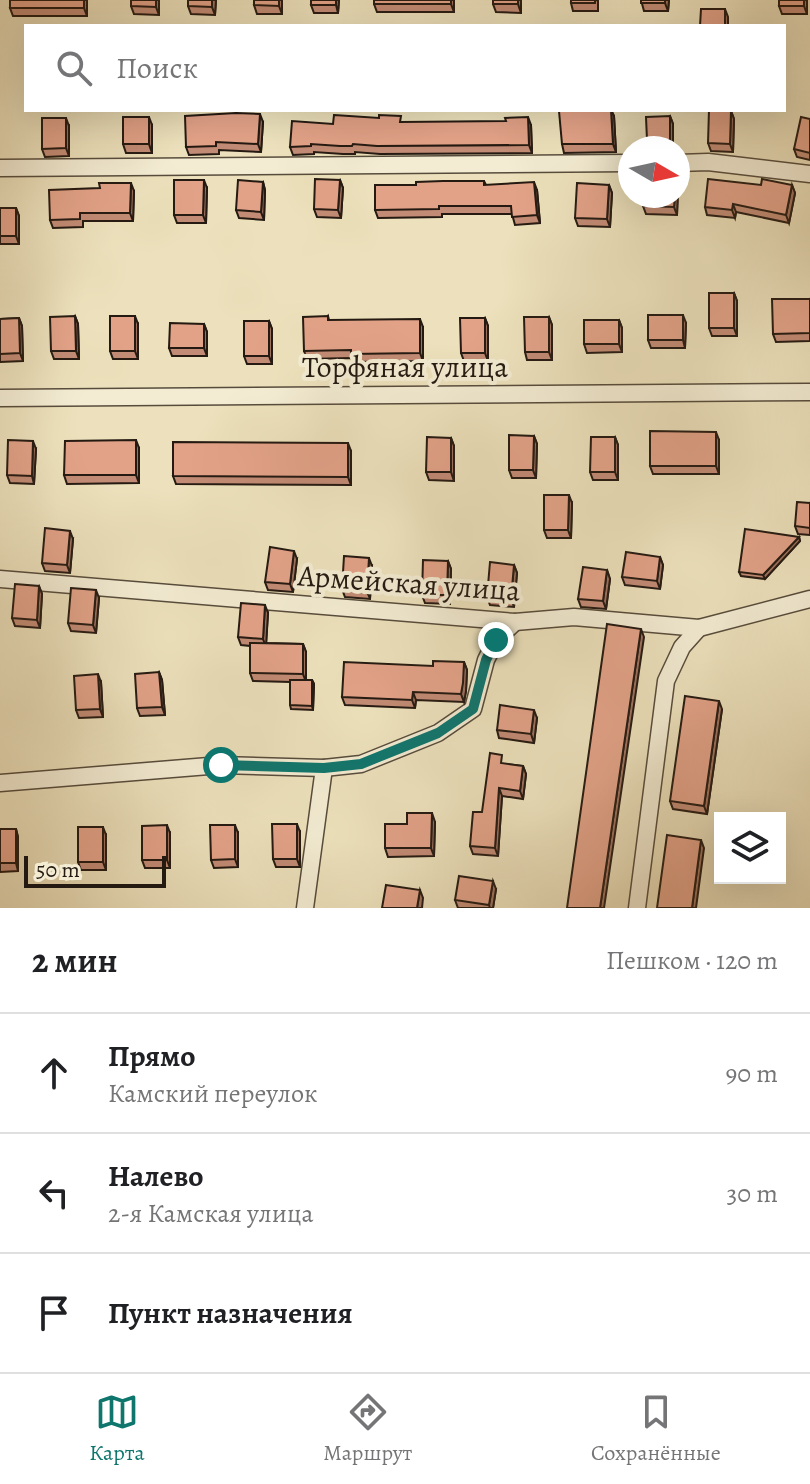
<!DOCTYPE html>
<html lang="ru">
<head>
<meta charset="utf-8">
<style>
  body { margin:0; font-family:Alegreya,serif; background:#f6f6f6; color:#202124 }
  .controls { position:absolute; right:24px; bottom:24px; display:grid; overflow:hidden; border-radius:0px; box-shadow:0 8px 32px #0002 }
  .controls button { width:72px; height:72px; display:grid; place-items:center; padding:0; border:0; border-bottom:2px solid #e0e0e0; background:#fff; color:#202124; font:40px sans-serif }
  .compass { position:absolute; left:618px; top:136px; width:72px; height:72px; border-radius:50%; background:#fff; box-shadow:0 8px 32px #0002; rotate:99deg }
  .scale { position:absolute; left:24px; bottom:20px; width:142px; box-sizing:border-box; padding-left:8px; border:4px solid #251a12; border-top:0; font-size:22px; line-height:28px; white-space:nowrap; color:#251a12; -webkit-text-stroke:6px #f3ecd3; paint-order:stroke }
  .stop { position:absolute; width:24px; height:24px; margin:-18px; border:6px solid #0f766e; border-radius:50%; background:#fff }
  .stop.end { background:#0f766e; border-color:#fff; box-shadow:0 2px 8px #0008 }
  .list { margin:0; padding:0; list-style:none }
  h2 { display:flex; justify-content:space-between; align-items:center; height:104px; margin:0; padding:0 32px; font-size:34px }
  h2 small { font-size:26px; font-weight:400; color:#757577 }
  .list li { display:grid; grid-template-columns:52px 1fr auto; gap:24px; align-items:center; box-sizing:border-box; height:120px; padding:0 32px; border-top:2px solid #e0e0e0 }
  .list b { display:block; font-size:30px; white-space:nowrap }
  .list p { margin:0; font-size:26px; white-space:nowrap; color:#757577 }
  .list em { font-size:26px; font-style:normal; color:#757577 }
  .icon { flex:none; width:44px; height:44px; fill:none; stroke:currentColor; stroke-width:2; stroke-linecap:round; stroke-linejoin:round }
  .map { position:relative; flex:none; width:810px; height:908px; overflow:hidden }
  .search { position:absolute; background:#fff; box-shadow:0 8px 32px #0002; left:24px; right:24px; top:24px; height:88px; display:flex; align-items:center; gap:20px; box-sizing:border-box; padding:0 28px; border-radius:0px; color:#757577; font-size:30px }
  .sheet { height:464px; background:#fff }
  nav { display:flex; justify-content:space-around; align-items:center; box-sizing:border-box; height:112px; border-top:2px solid #e0e0e0; background:#fff; font-size:22px; color:#757577 }
  nav a { display:grid; justify-items:center; gap:4px }
  nav .on { color:#0f766e }
  .map>svg:first-child { display:block }
  .lines { fill:none; stroke-linecap:round; stroke-linejoin:round }
  .street-casing { stroke:#574c3c; stroke-width:19 }
  .street { stroke:#f3ecd3; stroke-width:16 }
  .wall { fill:#c28b75; stroke:#251a12; stroke-width:2 }
  .shaded-wall { fill:#9e715f; stroke:#251a12; stroke-width:2 }
  .building { fill:#e2a288; stroke:#251a12; stroke-width:2 }
  .route { stroke:#0f766e; stroke-width:10 }
  .labels { text-anchor:middle; dominant-baseline:central; stroke-width:8; stroke-linejoin:round; paint-order:stroke }
  .street-label { font-size:30px; fill:#251a12; stroke:#f3ecd3 }
</style>
</head>
<body>
<div class="map">
<svg width="810" height="908" viewBox="0 0 810 908">
  <rect width="100%" height="100%" fill="#ece1bc"/>
  <filter id="stains"><feTurbulence type="fractalNoise" baseFrequency=".0025" numOctaves="4"/><feColorMatrix values="0 0 0 0 .2 0 0 0 0 .09 0 0 0 0 .02 0 0 0 .5 -.17"/></filter>
  <radialGradient id="worn" r=".72"><stop offset=".6" stop-color="#630" stop-opacity="0"/><stop offset="1" stop-color="#630" stop-opacity=".3"/></radialGradient>
  <g class="lines">
    <defs>
      <g id="street">
        <path d="M678,163l30,-1 102,12"/>
        <path d="M0,168l630,-5"/>
        <path d="M0,398l810,-6"/>
        <path d="M0,579l515,43 59,-5 125,11 111,-29"/>
        <path d="M0,783l221,-18 103,3 37,-4 77,-31 35,-24 13,-49 10,-20 19,-18"/>
        <path d="M305,908l19,-140"/>
        <path d="M637,908l29,-227 16,-34 17,-19"/>
      </g>
    </defs>
    <use href="#street" class="street-casing"/>
    <use href="#street" class="street"/>
  </g>
  <g class="wall">
    <path d="M87,0v16h-74l-3,-8z"/>
    <path d="M131,0h28v15l-25,-1 -3,-8z"/>
    <path d="M188,0h28l-1,15 -24,-1 -3,-8z"/>
    <path d="M282,0v14h-25l-3,-9z"/>
    <path d="M339,0l-1,13h-24l-3,-8z"/>
    <path d="M374,0h80v12h-77l-3,-8z"/>
    <path d="M493,0h28v13l-25,-1 -3,-8z"/>
    <path d="M598,0v11h-25l-2,-8z"/>
    <path d="M641,0h28l-1,11h-24z"/>
    <path d="M807,0v14h-25l-3,-8z"/>
    <path d="M611,110l3,6 2,36 -52,1 -2,-9z"/>
    <path d="M731,111l3,8 -1,33 -22,-1 -3,-8z"/>
    <path d="M670,116l3,8v24h-24l-2,-8z"/>
    <path d="M810,119v41l-13,-3 -3,-8z"/>
    <path d="M263,122l-2,30 -42,-2v4l-30,1 -3,-8z"/>
    <path d="M403,122l128,3 1,28 -152,1 -25,-2v2h-12l-29,-2v2l-21,1 -3,-8 43,-23z"/>
    <path d="M152,125v28h-26l-3,-9z"/>
    <path d="M69,126v30l-24,1 -3,-8z"/>
    <path d="M340,180l3,8 -2,30 -24,-1 -3,-8z"/>
    <path d="M484,181l2,4 51,5 3,33 -25,2 -3,-11h-70v3l-64,1 -3,-8 41,-25z"/>
    <path d="M263,182l2,8 -1,30 -25,-2 -3,-8z"/>
    <path d="M609,185l3,8 -2,34 -32,-1 -3,-8z"/>
    <path d="M761,185h31l3,8 -6,30 -53,-11 -1,6 -28,-3 -2,-8z"/>
    <path d="M207,188l-1,35h-29l-3,-8z"/>
    <path d="M678,190l-1,25 -31,-1 -3,-8z"/>
    <path d="M134,191l-1,30h-50v6l-30,1 -3,-8z"/>
    <path d="M0,208h16l3,8v28h-19z"/>
    <path d="M734,293l3,8v35h-25l-3,-8z"/>
    <path d="M810,299v42l-34,1 -3,-8z"/>
    <path d="M75,316l3,8 1,35h-25l-3,-8z"/>
    <path d="M328,316l1,4 94,7v34l-69,1 -2,-4 -45,1 -3,-8z"/>
    <path d="M549,317l3,8v35h-25l-2,-8z"/>
    <path d="M19,318l3,8 1,35 -23,1v-43z"/>
    <path d="M485,318l3,8v35h-24l-3,-8z"/>
    <path d="M619,320l3,8v24l-35,1 -3,-9z"/>
    <path d="M269,321l3,8v35h-25l-3,-8z"/>
    <path d="M686,323l-1,25h-34l-3,-8z"/>
    <path d="M138,324v35h-25l-3,-8z"/>
    <path d="M204,324l3,8v24h-35l-3,-8z"/>
    <path d="M534,436l3,8 -1,34h-24l-3,-8z"/>
    <path d="M615,437l3,8v35h-25l-3,-8z"/>
    <path d="M451,438l3,8v35l-25,-1 -3,-8z"/>
    <path d="M719,440v34h-66l-3,-8z"/>
    <path d="M139,448v35l-72,1 -3,-9z"/>
    <path d="M36,449l-2,35 -24,-1 -3,-8z"/>
    <path d="M351,451v34l-175,-1 -3,-8z"/>
    <path d="M572,503l-1,35h-24l-3,-8z"/>
    <path d="M810,503v32l-12,-1 -3,-8z"/>
    <path d="M799,537l1,4 -35,38 -24,-3 -2,-4z"/>
    <path d="M73,539l-3,34 -25,-2 -3,-8z"/>
    <path d="M660,557l3,8 -3,24 -35,-4 -3,-8z"/>
    <path d="M297,559l-4,33 -25,-2 -3,-8z"/>
    <path d="M448,561l3,8 -1,35 -25,-1 -3,-8z"/>
    <path d="M514,565l3,8 -3,34 -24,-2 -3,-8z"/>
    <path d="M372,566l-2,33 -25,-2 -3,-8z"/>
    <path d="M607,570l3,9 -4,30 -25,-2 -3,-8z"/>
    <path d="M39,586l3,8 -2,34 -25,-2 -3,-8z"/>
    <path d="M99,598l-3,35 -25,-2 -3,-8z"/>
    <path d="M268,613l-2,30 37,1 3,8v28h6l2,4 -1,26 -22,-1 -1,-4v-23l-37,-1 -3,-8v-27l-9,-1 -3,-8z"/>
    <path d="M464,662l3,8 -1,21 -2,11 -48,-2 -1,8 -70,-3 -3,-8 91,-31z"/>
    <path d="M159,672l3,8 3,35 -25,1 -3,-8z"/>
    <path d="M101,682l2,35 -24,1 -3,-8z"/>
    <path d="M722,709l-15,105 -34,-5 -3,-8z"/>
    <path d="M537,718l-3,25 -35,-5 -2,-8z"/>
    <path d="M505,764l18,2 3,8 -3,25 -21,-3 -4,60 -25,-2 -3,-8z"/>
    <path d="M435,822l-1,34 -46,1 -3,-9 22,-24z"/>
    <path d="M0,829h16l2,8v34l-18,1z"/>
    <path d="M300,832v35h-24l-3,-8z"/>
    <path d="M170,833v35h-25l-3,-8z"/>
    <path d="M238,833v34l-24,1 -3,-8z"/>
    <path d="M106,835v35h-25l-3,-8z"/>
    <path d="M496,889l-3,19h-35l-3,-8z"/>
  </g>
  <g class="shaded-wall">
    <path d="M84,0h3v16l-3,-8z"/>
    <path d="M156,0h3v15l-3,-8z"/>
    <path d="M212,0h4l-1,15 -3,-8z"/>
    <path d="M279,0h3v14l-3,-8z"/>
    <path d="M336,0h3l-1,13 -2,-8z"/>
    <path d="M451,0h3v12l-3,-8z"/>
    <path d="M518,0h3v13l-3,-9z"/>
    <path d="M665,0h4l-1,11 -3,-8z"/>
    <path d="M804,0h3v14l-3,-8z"/>
    <path d="M725,9l3,8v9h-3z"/>
    <path d="M611,110l3,6 2,36 -3,-8z"/>
    <path d="M731,111l3,8 -1,33 -3,-8z"/>
    <path d="M260,114l3,8 -2,30 -3,-8z"/>
    <path d="M670,116l3,8v24l-3,-8z"/>
    <path d="M149,117l3,8v28l-3,-9z"/>
    <path d="M528,117l3,8 1,28 -3,-8z"/>
    <path d="M66,118l3,8v30l-3,-8z"/>
    <path d="M204,180l3,8 -1,35 -3,-8z"/>
    <path d="M340,180l3,8 -2,30 -3,-8z"/>
    <path d="M263,182l2,8 -1,30 -3,-8z"/>
    <path d="M534,182l3,8 3,33 -3,-8z"/>
    <path d="M131,183l3,8 -1,30 -3,-8z"/>
    <path d="M609,185l3,8 -2,34 -3,-8z"/>
    <path d="M792,185l3,8 -6,30 -3,-8z"/>
    <path d="M678,189v1l-1,25 -3,-8 1,-11h3z"/>
    <path d="M733,204l3,8 -1,6 -3,-8z"/>
    <path d="M16,208l3,8v28l-3,-8z"/>
    <path d="M734,293l3,8v35l-3,-8z"/>
    <path d="M683,315l3,8 -1,25 -2,-8z"/>
    <path d="M75,316l3,8 1,35 -3,-8z"/>
    <path d="M135,316l3,8v35l-3,-8z"/>
    <path d="M549,317l3,8v35l-3,-8z"/>
    <path d="M19,318l3,8 1,35 -3,-8z"/>
    <path d="M485,318l3,8v35l-3,-8z"/>
    <path d="M420,319l3,8v34l-3,-8z"/>
    <path d="M619,320l3,8v24l-3,-8z"/>
    <path d="M269,321l3,8v35l-3,-8z"/>
    <path d="M204,324l3,8v24l-3,-8z"/>
    <path d="M716,432l3,8v34l-3,-8z"/>
    <path d="M534,436l3,8 -1,34 -3,-8z"/>
    <path d="M615,437l3,8v35l-3,-8z"/>
    <path d="M451,438l3,8v35l-3,-9z"/>
    <path d="M136,440l3,8v35l-3,-8z"/>
    <path d="M33,441l3,8 -2,35 -2,-8z"/>
    <path d="M348,443l3,8v34l-3,-8z"/>
    <path d="M569,495l3,8 -1,35 -3,-8z"/>
    <path d="M70,531l3,8 -3,34 -3,-8z"/>
    <path d="M799,537l1,4 -35,38 -2,-4z"/>
    <path d="M294,551l3,8 -4,33 -3,-8z"/>
    <path d="M660,557l3,8 -3,24 -3,-8z"/>
    <path d="M369,558l3,8 -2,33 -3,-8z"/>
    <path d="M448,561l3,8 -1,35 -3,-9z"/>
    <path d="M514,565l3,8 -3,34 -3,-8z"/>
    <path d="M607,570l3,9 -4,30 -3,-8z"/>
    <path d="M39,586l3,8 -2,34 -3,-8z"/>
    <path d="M96,590l3,8 -3,35 -3,-8z"/>
    <path d="M265,605l3,8 -2,34 -3,-8z"/>
    <path d="M641,629l3,8 -40,271h-4z"/>
    <path d="M303,644l3,8v30l-3,-8z"/>
    <path d="M464,662l3,8 -1,21 -2,11 -3,-8z"/>
    <path d="M159,672l3,8 3,35 -3,-8z"/>
    <path d="M98,674l3,8 2,35 -3,-8z"/>
    <path d="M312,680l2,4 -1,26 -1,-4z"/>
    <path d="M413,692l3,8 -1,8 -3,-8z"/>
    <path d="M719,701l3,8 -15,105 -3,-8z"/>
    <path d="M534,710l3,8 -3,25 -3,-9z"/>
    <path d="M523,766l3,8 -3,25 -3,-8z"/>
    <path d="M499,788l3,8 -4,60 -3,-8z"/>
    <path d="M432,813l3,9 -1,34 -3,-8z"/>
    <path d="M297,824l3,8v35l-3,-8z"/>
    <path d="M167,825l3,8v35l-3,-8z"/>
    <path d="M235,825l3,8v34l-3,-8z"/>
    <path d="M103,827l3,8v35l-3,-8z"/>
    <path d="M16,829l2,8v34l-2,-8z"/>
    <path d="M701,840l3,8 -8,60h-4z"/>
    <path d="M493,881l3,8 -3,19h-3l-1,-3z"/>
    <path d="M420,890l3,8 -1,10h-5z"/>
  </g>
  <g class="building">
    <rect x="10" y="0" width="74" height="8"/>
    <path d="M131,0h25v7l-25,-1z"/>
    <path d="M188,0h24v7l-24,-1z"/>
    <path d="M254,0h25v6l-25,-1z"/>
    <rect x="311" y="0" width="25" height="5"/>
    <rect x="374" y="0" width="77" height="4"/>
    <rect x="493" y="0" width="25" height="4"/>
    <rect x="571" y="0" width="24" height="3"/>
    <rect x="641" y="0" width="24" height="3"/>
    <rect x="779" y="0" width="25" height="6"/>
    <path d="M701,9h24v17h-25z"/>
    <path d="M579,110h32l2,34h-51l-3,-33z"/>
    <path d="M709,110l22,1 -1,33 -22,-1z"/>
    <path d="M236,113l24,1 -2,30 -42,-2v4l-30,1 -1,-31z"/>
    <path d="M334,115l45,3v-3l22,1 -1,6 106,-1 -1,-3 23,-1 1,28 -152,1 -24,-2 -1,2h-12l-29,-2v2l-21,1 2,-26 41,3z"/>
    <path d="M670,116v24h-23l-1,-23z"/>
    <rect x="123" y="117" width="26" height="27"/>
    <path d="M801,117l9,2v34l-16,-4z"/>
    <path d="M42,118h24v30l-24,1z"/>
    <path d="M315,179l25,1 -2,30 -24,-1z"/>
    <path d="M708,179l53,6 1,-6 30,6 -6,30 -53,-11 -1,6 -27,-3z"/>
    <path d="M174,180h30l-1,35h-29z"/>
    <path d="M238,180l25,2 -2,30 -25,-2z"/>
    <path d="M443,181h41v4l50,-3 3,33 -25,2 -1,-11h-72v3l-64,1v-25h41v-3z"/>
    <path d="M99,183h32l-1,30h-50v6l-30,1 -1,-30 51,-2z"/>
    <path d="M577,183l32,2 -2,34 -32,-1z"/>
    <path d="M644,196h31l-1,11 -31,-1z"/>
    <rect x="0" y="208" width="16" height="28"/>
    <rect x="709" y="293" width="25" height="35"/>
    <path d="M772,299h38v34l-37,1z"/>
    <rect x="648" y="315" width="35" height="25"/>
    <path d="M75,316l1,35h-25l-1,-34z"/>
    <rect x="110" y="316" width="25" height="35"/>
    <path d="M328,316v4l92,-1v34l-69,1v-4l-47,1 -1,-34z"/>
    <path d="M524,317h25v35h-24z"/>
    <path d="M19,318l1,35 -20,1v-35z"/>
    <path d="M460,318h25v35h-24z"/>
    <rect x="584" y="320" width="35" height="24"/>
    <rect x="244" y="321" width="25" height="35"/>
    <path d="M170,323l34,1v24h-35z"/>
    <path d="M650,431l66,1v34h-66z"/>
    <path d="M509,435l25,1 -1,34h-24z"/>
    <path d="M427,437l24,1v34h-25z"/>
    <path d="M591,437h24v35h-25z"/>
    <path d="M8,440l25,1 -1,35 -25,-1z"/>
    <path d="M136,440v35h-72l1,-34z"/>
    <path d="M173,442l175,1v34l-175,-1z"/>
    <path d="M544,495h25l-1,35h-24z"/>
    <path d="M797,502l13,1v25l-15,-2z"/>
    <path d="M45,528l25,3 -3,34 -25,-2z"/>
    <path d="M745,529l54,8 -36,38 -24,-3z"/>
    <path d="M270,547l24,4 -4,33 -25,-2z"/>
    <path d="M626,552l34,5 -3,24 -35,-4z"/>
    <path d="M344,556l25,2 -2,33 -25,-2z"/>
    <path d="M423,560l25,1 -1,34h-25z"/>
    <path d="M490,562l24,3 -3,34 -24,-2z"/>
    <path d="M583,567l24,3 -4,31 -25,-2z"/>
    <path d="M15,584l24,2 -2,34 -25,-2z"/>
    <path d="M71,588l25,2 -3,35 -25,-2z"/>
    <path d="M241,603l24,2 -2,34 -25,-2z"/>
    <path d="M607,624l34,5 -41,279h-33z"/>
    <path d="M250,643l53,1v30l-53,-1z"/>
    <path d="M433,661l31,1 -1,21 -2,11 -48,-2 -1,8 -70,-3 2,-35 89,4z"/>
    <path d="M159,672l3,35 -25,1 -2,-34z"/>
    <path d="M98,674l2,35 -24,1 -2,-34z"/>
    <path d="M290,680h22v26l-22,-1z"/>
    <path d="M685,696l34,5 -15,105 -34,-5z"/>
    <path d="M500,705l34,5 -3,24 -34,-4z"/>
    <path d="M490,753l12,2 -1,8 22,3 -3,25 -21,-3 -4,60 -25,-2 3,-34h9z"/>
    <path d="M407,813h25l-1,35h-46v-24h22z"/>
    <path d="M272,824h25v35h-24z"/>
    <path d="M167,825v35h-25v-34z"/>
    <path d="M210,825h25v34l-24,1z"/>
    <rect x="78" y="827" width="25" height="35"/>
    <rect x="0" y="829" width="16" height="34"/>
    <path d="M667,835l34,5 -9,68h-35z"/>
    <path d="M459,876l34,5 -4,24 -34,-5z"/>
    <path d="M386,885l34,5 -3,18h-35z"/>
  </g>
  <g class="lines">
    <path class="route" d="M221,765l103,3 37,-4 77,-31 35,-24 13,-49 10,-20"/>
  </g>
  <g class="labels">
    <g class="street-label">
      <text x="405" y="367">Торфяная улица</text>
      <text transform="translate(409 583) rotate(4)">Армейская улица</text>
    </g>
  </g>
  <rect width="100%" height="100%" filter="url(#stains)"/>
  <rect width="100%" height="100%" fill="url(#worn)"/>
</svg>
<div class="controls">
<button><svg class="icon" aria-label="layers" viewBox="0 0 24 24"><path d="M12 4l9 5-9 5-9-5zM3 14l9 5 9-5"/></svg></button>
</div>
<svg class="compass" viewBox="-18 -18 36 36"><path d="M0-13l5 13h-10z" fill="#e53935"/><path d="M0 13l5-13h-10z" fill="#757577"/></svg>
<div class="scale">50 m</div>
<div class="stop" style="left:221px;top:765px"></div>
<div class="stop end" style="left:496px;top:640px"></div>
<div class="search"><svg class="icon" aria-label="search" viewBox="0 0 24 24"><circle cx="10" cy="10" r="6"/><path d="M15 15l6 6"/></svg>Поиск</div>
</div>
<section class="sheet">
<h2>2 мин<small>Пешком · 120 m</small></h2>
<ul class="list">
<li><svg class="icon" aria-label="ahead" viewBox="0 0 24 24"><path d="M12 20V5M6 11l6-6 6 6"/></svg><div><b>Прямо</b><p>Камский переулок</p></div><em>90 m</em></li>
<li><svg class="icon" aria-label="left" viewBox="0 0 24 24"><path d="M17 20v-9H6M10 6l-5 5 5 5"/></svg><div><b>Налево</b><p>2-я Камская улица</p></div><em>30 m</em></li>
<li><svg class="icon" aria-label="arrive" viewBox="0 0 24 24"><path d="M6 21V4h12l-3 4 3 4H6"/></svg><div><b>Пункт назначения</b></div></li>
</ul>
</section>
<nav>
<a class="on"><svg class="icon" aria-label="map" viewBox="0 0 24 24"><path d="M3 6l6-2 6 2 6-2v14l-6 2-6-2-6 2zM9 4v14M15 6v14"/></svg>Карта</a>
<a><svg class="icon" aria-label="directions" viewBox="0 0 24 24"><path d="M12 3l9 9-9 9-9-9zM9 14v-3h6M13 9l2 2-2 2"/></svg>Маршрут</a>
<a><svg class="icon" aria-label="saved" viewBox="0 0 24 24"><path d="M7 4h10v16l-5-4-5 4z"/></svg>Сохранённые</a>
</nav>
</body>
</html>
